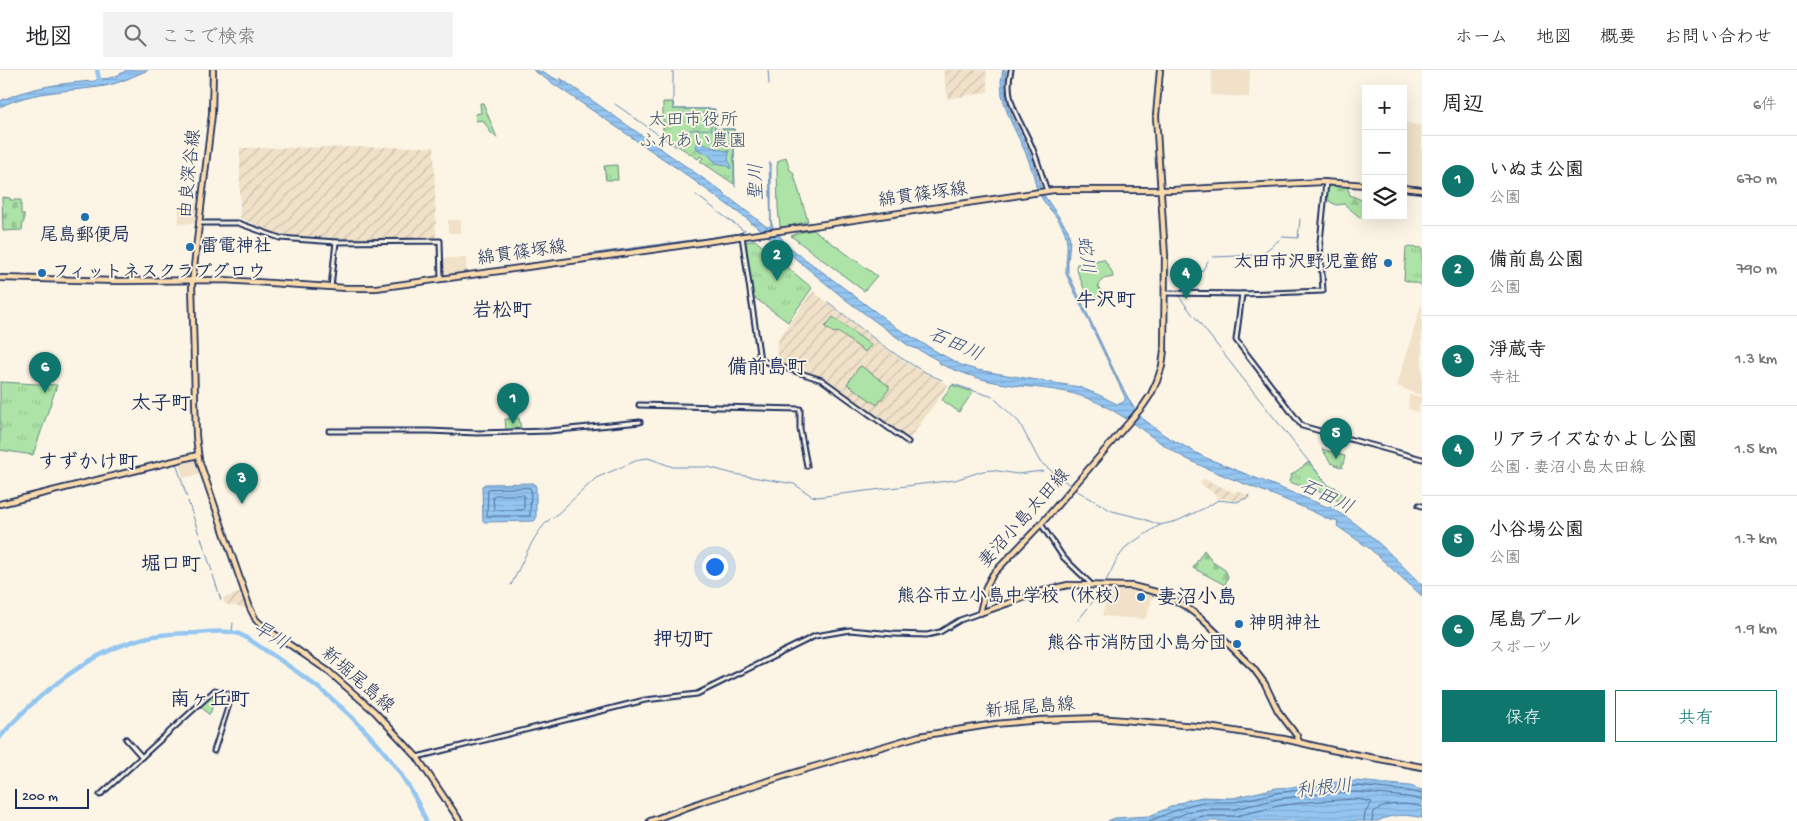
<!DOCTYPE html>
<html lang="ja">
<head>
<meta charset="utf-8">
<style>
  body { margin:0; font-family:"Gochi Hand","Klee One",sans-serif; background:#f2f2f2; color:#202124 }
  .controls { position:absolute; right:15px; top:15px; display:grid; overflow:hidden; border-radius:0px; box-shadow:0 5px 20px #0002 }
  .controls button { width:45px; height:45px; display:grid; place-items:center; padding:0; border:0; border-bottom:1px solid #e0e0e0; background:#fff; color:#202124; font:25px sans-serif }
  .scale { position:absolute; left:15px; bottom:12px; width:74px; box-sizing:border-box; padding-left:5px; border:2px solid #1b2f5e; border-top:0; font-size:14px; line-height:18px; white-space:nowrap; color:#1b2f5e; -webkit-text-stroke:4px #fcf5e5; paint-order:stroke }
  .you { position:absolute; left:714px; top:496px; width:18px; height:18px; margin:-12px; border:4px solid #fff; border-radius:50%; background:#1a73e8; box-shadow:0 0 0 8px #1a73e833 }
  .badge { display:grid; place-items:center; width:32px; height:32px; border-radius:50%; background:#0f766e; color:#fff; font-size:16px; font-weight:700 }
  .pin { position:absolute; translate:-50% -41px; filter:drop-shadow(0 1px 2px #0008) }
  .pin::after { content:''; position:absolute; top:26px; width:18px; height:15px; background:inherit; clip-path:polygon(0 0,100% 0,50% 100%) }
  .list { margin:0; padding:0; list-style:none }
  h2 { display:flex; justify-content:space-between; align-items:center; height:65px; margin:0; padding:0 20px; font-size:21px }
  h2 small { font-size:16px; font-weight:400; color:#757577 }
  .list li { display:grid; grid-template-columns:32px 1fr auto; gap:15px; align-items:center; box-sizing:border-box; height:90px; padding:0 20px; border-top:1px solid #e0e0e0 }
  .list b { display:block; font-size:19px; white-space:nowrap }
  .list p { margin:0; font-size:16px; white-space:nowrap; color:#757577 }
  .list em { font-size:16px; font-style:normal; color:#757577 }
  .actions { display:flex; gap:10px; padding:15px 20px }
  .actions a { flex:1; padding:11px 0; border:1px solid #0f766e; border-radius:0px; text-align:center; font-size:18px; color:#0f766e }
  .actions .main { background:#0f766e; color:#fff }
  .icon { flex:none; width:28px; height:28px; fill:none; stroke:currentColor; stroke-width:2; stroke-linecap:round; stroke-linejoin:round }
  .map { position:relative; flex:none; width:1422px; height:751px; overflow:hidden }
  header { display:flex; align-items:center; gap:30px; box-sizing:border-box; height:70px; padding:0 25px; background:#fff; border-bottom:1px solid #e0e0e0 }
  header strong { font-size:24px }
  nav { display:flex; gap:28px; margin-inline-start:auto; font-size:18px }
  .search { width:350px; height:45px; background:#f2f2f2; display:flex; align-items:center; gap:12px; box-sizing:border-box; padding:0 18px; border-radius:0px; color:#757577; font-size:19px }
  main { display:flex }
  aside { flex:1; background:#fff }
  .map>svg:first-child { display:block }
  .built { fill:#f0e1c8 }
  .industrial { fill:url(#industrial-furrows) }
  .grass { fill:#ade3a6; stroke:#648982 }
  .forest { fill:url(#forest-firs); stroke:#648982 }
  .cemetery { fill:url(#cemetery-stones); stroke:#648982 }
  .park { fill:url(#park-tufts); stroke:#648982 }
  .water { fill:url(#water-rules); stroke:#648ab6 }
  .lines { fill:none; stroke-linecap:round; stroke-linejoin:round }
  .shore { stroke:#4b6b99; stroke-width:1 }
  .stream { stroke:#648ab6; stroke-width:1 }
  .river { stroke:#94c6f1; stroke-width:4.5 }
  .minor-casing { stroke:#1b2f5e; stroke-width:7 }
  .major-casing { stroke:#1b2f5e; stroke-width:8 }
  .minor { stroke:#fcf5e5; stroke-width:3 }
  .major { stroke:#fcdcac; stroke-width:4.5 }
  .poi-dot { fill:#1f6fb2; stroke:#fcf5e5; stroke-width:2 }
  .labels { text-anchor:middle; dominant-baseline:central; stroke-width:4; stroke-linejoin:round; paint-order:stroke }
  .park-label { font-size:18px; fill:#38536c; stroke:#fcf5e5 }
  .street-label { font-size:18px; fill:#1b2f5e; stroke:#fcf5e5 }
  .poi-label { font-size:18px; font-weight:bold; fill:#1b2f5e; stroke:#fcf5e5; text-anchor:start }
  .water-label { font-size:19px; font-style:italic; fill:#395583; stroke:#fcf5e5 }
  .quarter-label { font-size:20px; font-weight:bold; fill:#1b2f5e; stroke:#fcf5e5 }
</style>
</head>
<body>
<header>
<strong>地図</strong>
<div class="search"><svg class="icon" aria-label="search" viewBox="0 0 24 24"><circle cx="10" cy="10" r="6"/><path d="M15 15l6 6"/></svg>ここで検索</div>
<nav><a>ホーム</a><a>地図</a><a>概要</a><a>お問い合わせ</a></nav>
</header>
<main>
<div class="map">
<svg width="1422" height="751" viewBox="0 0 1422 751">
  <defs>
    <pattern id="industrial-furrows" width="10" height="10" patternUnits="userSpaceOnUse" patternTransform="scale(1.25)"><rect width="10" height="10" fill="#f0e1c8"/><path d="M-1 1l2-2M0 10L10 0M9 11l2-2" fill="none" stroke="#cdc1ae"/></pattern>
    <pattern id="forest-firs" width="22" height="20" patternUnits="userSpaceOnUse" patternTransform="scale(1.25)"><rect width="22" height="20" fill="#ade3a6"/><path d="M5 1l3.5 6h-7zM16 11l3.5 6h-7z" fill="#94c391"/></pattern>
    <pattern id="cemetery-stones" width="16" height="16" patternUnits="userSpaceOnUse" patternTransform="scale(1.25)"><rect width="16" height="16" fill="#ade3a6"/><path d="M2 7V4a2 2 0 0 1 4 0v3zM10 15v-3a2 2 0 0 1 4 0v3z" fill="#94c391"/></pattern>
    <pattern id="park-tufts" width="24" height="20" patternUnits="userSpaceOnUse" patternTransform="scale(1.25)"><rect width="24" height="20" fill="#ade3a6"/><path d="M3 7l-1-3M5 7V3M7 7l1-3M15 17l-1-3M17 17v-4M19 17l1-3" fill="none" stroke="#94c391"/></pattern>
    <pattern id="water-rules" width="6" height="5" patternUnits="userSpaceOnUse" patternTransform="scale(1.25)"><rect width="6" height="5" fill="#94c6f1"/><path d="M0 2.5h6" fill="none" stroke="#7faad1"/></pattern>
  </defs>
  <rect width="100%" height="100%" fill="#fcf5e5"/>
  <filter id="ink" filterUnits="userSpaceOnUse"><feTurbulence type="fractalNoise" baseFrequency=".02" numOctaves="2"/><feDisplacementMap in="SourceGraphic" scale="10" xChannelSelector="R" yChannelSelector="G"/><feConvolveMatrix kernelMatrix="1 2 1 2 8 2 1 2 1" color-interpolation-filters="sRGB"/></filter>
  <g filter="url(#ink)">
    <g class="built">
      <path d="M1212,0h38l-1,27 -36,-2 -2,-1z"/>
      <path d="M1403,52l19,4v62l-19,-2z"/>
      <path d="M186,131l14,3 -3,19 -18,1v-11l-2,-7 6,-1z"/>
      <rect x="448" y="150" width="13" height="13"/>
      <path d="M443,188h23l1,14 -20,3 -4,-3z"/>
      <path d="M1421,235h1v89h-6l-19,-8z"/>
      <path d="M1409,325l13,1 -4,16 -10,-3z"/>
      <path d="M192,389l4,3 5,12 -18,4 -4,-15z"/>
      <path d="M1109,518l31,2 14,4 -8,23 -2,2 -42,-3z"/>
    </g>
    <g class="industrial">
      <path d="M943,0h43l2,22 -40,7z"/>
      <path d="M398,77h36l2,91 -92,1 -67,-5 -37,-16v-70z"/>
      <path d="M813,221l68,54 27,19 40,21 -38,53 -3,1 -78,-57 -7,-4 -46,-14 1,-17 2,-9z"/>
      <path d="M1204,409l31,14 2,-3 14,7 -1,3 -4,-2 -11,3 -14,-3 -4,1v-3l-17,-13z"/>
      <path d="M242,522l5,17 -22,-5 -2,-6z"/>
    </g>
    <g class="grass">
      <path d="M480,33h3l14,35 -6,-5 -8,-13 -7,1 -1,-7 6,-1z"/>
      <path d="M786,87l4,13 3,2 15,49 -25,7 -3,-2 -2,-18 -1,-41 1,-6z"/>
      <path d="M814,160l63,46 -13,15 -73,-55 10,-4z"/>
      <path d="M1104,189l8,13 1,5 -10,2 -5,7 6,11 -14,1 -3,-2 -11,-28 1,-4z"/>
      <path d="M833,247l38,28 -6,7 -27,-20 -4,1 -9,-6z"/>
      <path d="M861,296l28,20v3l-12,16 -30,-21 12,-17z"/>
      <path d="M952,315l21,7 -14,20 -17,-12z"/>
    </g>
    <path class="forest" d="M1331,115l16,1 3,9 16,7v12l-4,5 -18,-15 -8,1 -7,-4 -3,-8z"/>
    <g class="cemetery">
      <path d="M2,127l8,1v2h11v14h3v8h-1l-1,8 -19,1z"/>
      <path d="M1204,480l10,13 11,7 3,6 -3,9 -32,-17z"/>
    </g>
    <g class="park">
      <path d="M663,32h10l1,7h41v20h19v55l-34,-23 3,-3 -3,-2 -2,3 -35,-23z"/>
      <path d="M617,95l1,15h-12l-2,-14z"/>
      <path d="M755,170l57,48 -24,34 -33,-24 -3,2 -7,-58z"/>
      <path d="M1406,177l16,1v37l-18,-5z"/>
      <path d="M0,312l57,3 -24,70 -33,-5z"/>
      <path d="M519,348l2,11 -15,1 -1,-11z"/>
      <path d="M1322,379l23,7 -3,12 -11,-5z"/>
      <path d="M1309,392l20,24 6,1 12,12 -4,4 -23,-11 -31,-10 2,-7z"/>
      <path d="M214,621l3,2 -7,21h-2l-8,-9z"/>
    </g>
    <g class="water">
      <path d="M127,0h21c-14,6 -28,13 -43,16 -36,6 -71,4 -105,21v-6c31,-14 61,-18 95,-20l2,-2c14,0 18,-2 30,-9z"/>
      <path d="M533,0c7,0 24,9 31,14l-4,-6 154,108 53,41 4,-1 -2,-63h2v59l3,7 14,17 109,82 42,25 24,13 14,4 102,17 20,8 18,9 5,-1 3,-3v-3l-59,-123v-9l2,-1v9l51,108 13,24 9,12 23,18 40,22 126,51 2,-2 3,5c27,12 64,52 87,74v11l-53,-48 -32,-22 1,-5 -7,-2 1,2c-48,-25 -100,-39 -147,-63 -35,-19 -63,-48 -101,-61 -25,-9 -52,-9 -78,-13 -23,-3 -44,-11 -66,-20l-1,-3 -22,-12 -8,-3 -63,-46 -94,-77 -2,1 1,-2 -70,-51z"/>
      <path d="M1003,0h3c-6,34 10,52 23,82 5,12 8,25 12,37l-4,1c-3,-14 -7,-28 -13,-41 -9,-19 -18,-35 -22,-55h-1l1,-1 -1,-12z"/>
      <path d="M700,73l29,9 -1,8 3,5 -1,4 -4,-4 -10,-2 -8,-9 -11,-5 -1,-4z"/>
      <path d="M1043,124l25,36 2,10 -2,23 -2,1c1,-12 3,-25 -3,-36 -5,-12 -17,-21 -23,-33z"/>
      <path d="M534,413l2,4v32l-2,2 -51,1 -1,-36 3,-2z"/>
      <path d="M1356,711l54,5 12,4v28c-14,-4 -31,-4 -44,3h-270l7,-3 34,-2 39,-16 14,-3 31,1 43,-10 16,-1 12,-3z"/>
    </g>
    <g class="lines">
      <g class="shore">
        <path d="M530,418l1,2 -1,26h-43l1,-27z"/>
        <path d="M495,425h29v14l-2,1h-28l-1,-13z"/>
        <path d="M1149,751l41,-16 12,-3h32l43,-9 28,-4 51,-3 53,5 13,3"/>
        <path d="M1166,751l25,-10 12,-2h32l43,-10 28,-4 50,-3 52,5 14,3"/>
        <path d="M1186,751l17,-5h33l43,-10 28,-4 49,-3 16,3 -7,11 -1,8"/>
        <path d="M1372,751l2,-9c11,-10 34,-9 48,-5"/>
      </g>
      <g class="stream">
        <path d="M673,0v30"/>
        <path d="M768,0l1,14"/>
        <path d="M673,32v7h42v20h19v17"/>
        <path d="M615,34l61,43"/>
        <path d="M676,45c11,-3 23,-1 35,-2v17l20,3 -3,18"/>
        <path d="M681,66l9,-6 19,-1"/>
        <path d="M734,78l1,39"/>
        <path d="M696,125l20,15"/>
        <path d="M717,141l26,19"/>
        <path d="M1282,167l16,1 2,-19"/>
        <path d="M701,169l39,-6 5,-3"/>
        <path d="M1263,183l16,-13"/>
        <path d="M589,184l110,-15"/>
        <path d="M1213,187l47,-2"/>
        <path d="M1180,221l23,-21 5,-9"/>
        <path d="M1178,225l15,20"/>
        <path d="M828,232c33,26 74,62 114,78"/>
        <path d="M1195,247l25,32"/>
        <path d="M1222,282l106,134"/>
        <path d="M953,314l40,13 26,25 21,40 31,24"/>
        <path d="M176,393l11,34"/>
        <path d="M1074,419l38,22 29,7 19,7"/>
        <path d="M188,431l11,33"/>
        <path d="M553,448l43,-40 44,-19 8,-1 25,9h35l26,7 60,10 18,12 5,1 138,-17 28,-9 9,-1 25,4 26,-3"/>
        <path d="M201,468l11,33"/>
        <path d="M213,505l8,25"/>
        <path d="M1105,513l12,-24 10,-13 28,-18 5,-3 17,-4 30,-14 11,-7 18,2 11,-4 2,-3"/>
        <path d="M511,515c11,-20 21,-51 39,-66"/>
        <path d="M1090,535l8,-10"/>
        <path d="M1078,550l10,-12"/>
        <path d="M232,563l1,-10"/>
      </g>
      <g class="river">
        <path d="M97,0l3,13"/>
        <path d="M0,667c33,-39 85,-81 134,-96 20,-7 42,-8 63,-8 14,-1 29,-3 42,1 9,4 18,11 26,16 23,15 46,31 67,49 39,34 75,74 94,122"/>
      </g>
      <defs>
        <g id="minor">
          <path d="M1011,0c-8,32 10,50 21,77 6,14 10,29 15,44"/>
          <path d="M200,153h38l42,15 56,4 104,-1 1,38"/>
          <path d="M742,166l18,124 62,20 86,62"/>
          <path d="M331,217l5,-45"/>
          <path d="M1165,223l77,1 81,-3 -3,-49 6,-60"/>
          <path d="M1242,224l-6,46 66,86 120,33"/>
          <path d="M639,335l161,4v20l7,37"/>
          <path d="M329,361h100l48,2 72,-2 91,-9"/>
          <path d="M1419,435l3,1"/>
          <path d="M1041,454l22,33 29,28"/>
          <path d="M126,669l16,18"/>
          <path d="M417,687l228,-57 52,-6 118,-58 35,-6 43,4 34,1 13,-3 20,-12 20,-7"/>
          <path d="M100,725l115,-105 17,5 -18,56"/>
        </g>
        <g id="major">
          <path d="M213,0l-1,44 -20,170 4,152 3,24 51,148 6,12 8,7 64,44 47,41 42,45 43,64"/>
          <path d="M1403,118l19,2"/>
          <path d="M0,208l118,3 106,-1 122,8h30l282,-39 396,-59h119l149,-8 44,3"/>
          <path d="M0,434l198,-49"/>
          <path d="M980,543l6,-26 7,-13 48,-50 102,-118 8,-12 6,-13 5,-15 2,-16 1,-94 -9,-140 4,-46"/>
          <path d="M980,543l66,-23 22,-5 64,1 28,7 25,13 16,12 52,50 12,16 13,27 19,25 2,6"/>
          <path d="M650,751l54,-20 109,-34 106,-31 76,-12 45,-4 58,-2 110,9 76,12 48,11 90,17"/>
        </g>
      </defs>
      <use href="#minor" class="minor-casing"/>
      <use href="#major" class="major-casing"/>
      <use href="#minor" class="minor"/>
      <use href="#major" class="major"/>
    </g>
  </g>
  <g class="poi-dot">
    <circle cx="85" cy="147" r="5"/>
    <circle cx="190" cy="177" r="5"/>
    <circle cx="1388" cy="193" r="5"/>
    <circle cx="42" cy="203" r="5"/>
    <circle cx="1141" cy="527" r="5"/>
    <circle cx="1239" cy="554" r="5"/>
    <circle cx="1237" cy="574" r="5"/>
  </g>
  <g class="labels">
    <g class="park-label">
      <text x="693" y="51">太田市役所<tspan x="693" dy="21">ふれあい農園</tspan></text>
    </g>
    <g class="street-label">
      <text transform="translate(191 104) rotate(-84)">由良深谷線</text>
      <text transform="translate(923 126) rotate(-8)">綿貫篠塚線</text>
      <text transform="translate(522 184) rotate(-8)">綿貫篠塚線</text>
      <text transform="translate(1025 449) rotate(-48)">妻沼小島太田線</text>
      <text transform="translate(357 611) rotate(41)">新堀尾島線</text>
      <text transform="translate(1030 639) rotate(-5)">新堀尾島線</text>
    </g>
    <g class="poi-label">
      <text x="85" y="166" text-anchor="middle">尾島郵便局</text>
      <text x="200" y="177">雷電神社</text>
      <text x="1378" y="193" text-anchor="end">太田市沢野児童館</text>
      <text x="52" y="203">フィットネスクラブグロウ</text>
      <text x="1131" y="527" text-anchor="end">熊谷市立小島中学校（休校）</text>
      <text x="1249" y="554">神明神社</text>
      <text x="1227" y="574" text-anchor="end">熊谷市消防団小島分団</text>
    </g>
    <g class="water-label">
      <text transform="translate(758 112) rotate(-91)">聖川</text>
      <text transform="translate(1084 185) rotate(83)">蛇川</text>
      <text transform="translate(955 276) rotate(24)">石田川</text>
      <text transform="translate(1326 428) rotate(26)">石田川</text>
      <text transform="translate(270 567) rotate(31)">早川</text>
      <text transform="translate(1324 720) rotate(-6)">利根川</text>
    </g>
    <g class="quarter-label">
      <text x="1106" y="232">牛沢町</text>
      <text x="502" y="242">岩松町</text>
      <text x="767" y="299">備前島町</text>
      <text x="161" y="335">太子町</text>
      <text x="88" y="394">すずかけ町</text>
      <text x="171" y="496">堀口町</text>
      <text x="1197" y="529">妻沼小島</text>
      <text x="683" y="571">押切町</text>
      <text x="210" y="631">南ヶ丘町</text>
    </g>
  </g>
</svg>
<div class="controls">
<button>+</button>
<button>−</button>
<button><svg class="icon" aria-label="layers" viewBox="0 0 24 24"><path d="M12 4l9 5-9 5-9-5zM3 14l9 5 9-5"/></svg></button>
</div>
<div class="scale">200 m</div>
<div class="you"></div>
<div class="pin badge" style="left:513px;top:354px">1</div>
<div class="pin badge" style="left:777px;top:211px">2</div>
<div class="pin badge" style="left:242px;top:434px">3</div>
<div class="pin badge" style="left:1186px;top:229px">4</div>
<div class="pin badge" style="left:1336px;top:389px">5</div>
<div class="pin badge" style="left:45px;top:323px">6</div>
</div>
<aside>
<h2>周辺<small>6件</small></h2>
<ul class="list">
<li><span class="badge">1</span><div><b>いぬま公園</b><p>公園</p></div><em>670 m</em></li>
<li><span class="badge">2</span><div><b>備前島公園</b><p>公園</p></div><em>790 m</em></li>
<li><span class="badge">3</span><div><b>淨蔵寺</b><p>寺社</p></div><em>1.3 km</em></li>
<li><span class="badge">4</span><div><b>リアライズなかよし公園</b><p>公園 · 妻沼小島太田線</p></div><em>1.5 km</em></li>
<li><span class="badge">5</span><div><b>小谷場公園</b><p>公園</p></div><em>1.7 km</em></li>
<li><span class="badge">6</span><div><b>尾島プール</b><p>スポーツ</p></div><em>1.9 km</em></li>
</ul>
<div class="actions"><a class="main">保存</a><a>共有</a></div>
</aside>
</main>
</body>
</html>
